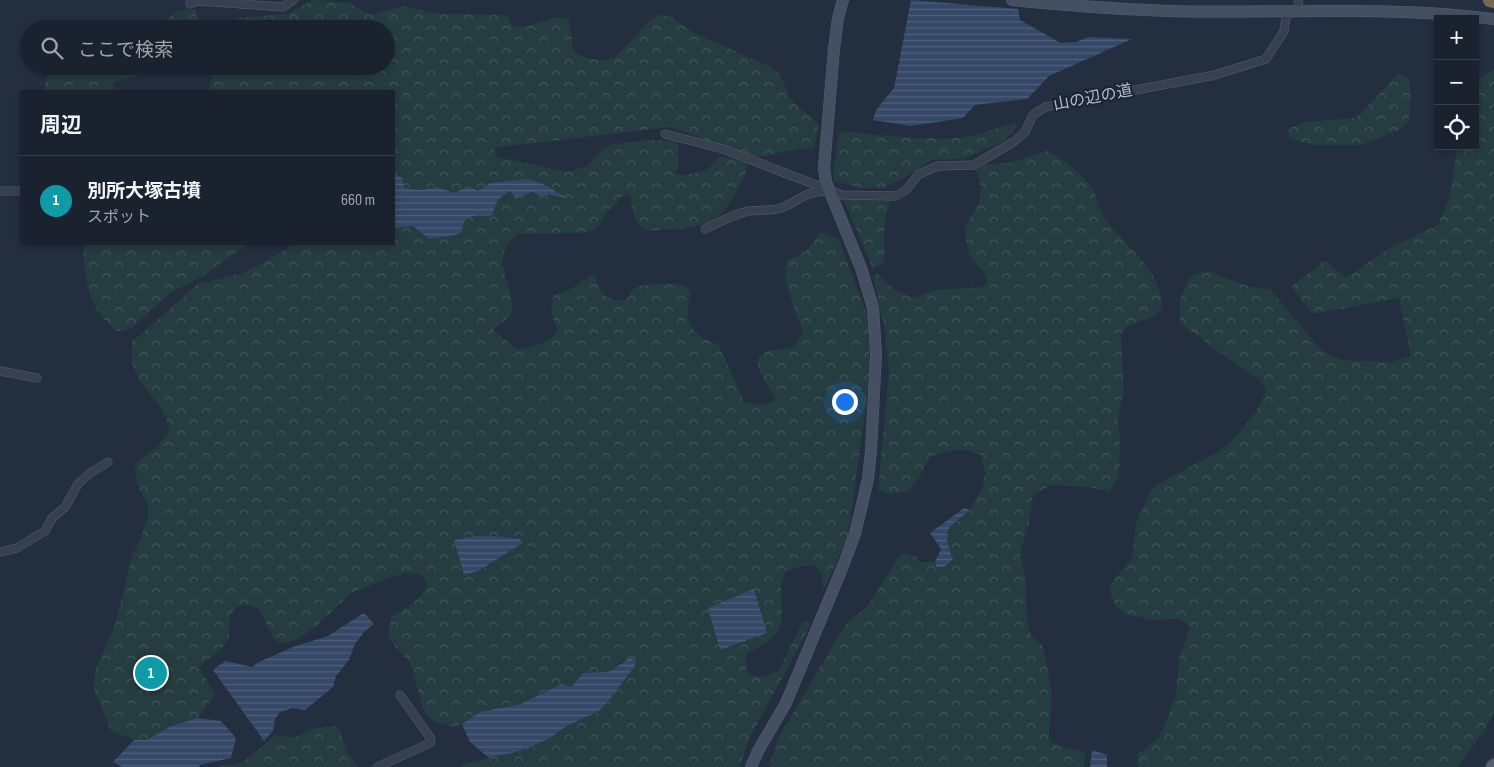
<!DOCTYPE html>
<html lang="ja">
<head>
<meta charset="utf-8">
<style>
  body { margin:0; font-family:"Sofia Sans Condensed","Noto Sans JP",sans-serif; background:#232a37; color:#f1f3f6 }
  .controls { position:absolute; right:15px; top:15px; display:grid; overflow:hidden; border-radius:0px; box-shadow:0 2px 8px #0003 }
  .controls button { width:45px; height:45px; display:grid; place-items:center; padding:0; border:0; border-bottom:1px solid #383f4b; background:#1a222f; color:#f1f3f6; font:25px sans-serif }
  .you { position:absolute; left:844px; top:401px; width:18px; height:18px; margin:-12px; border:4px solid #fff; border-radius:50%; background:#1a73e8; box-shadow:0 0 0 8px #1a73e833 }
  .badge { display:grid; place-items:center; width:32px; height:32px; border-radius:50%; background:#bca0f2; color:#fff; font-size:16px; font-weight:700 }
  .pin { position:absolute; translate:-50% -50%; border:2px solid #fff; box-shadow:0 1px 5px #0006 }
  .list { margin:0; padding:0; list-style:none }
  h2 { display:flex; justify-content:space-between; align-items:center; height:65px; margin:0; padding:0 20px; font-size:21px }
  h2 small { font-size:16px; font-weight:400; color:#9fa4aa }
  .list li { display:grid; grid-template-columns:32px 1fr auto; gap:15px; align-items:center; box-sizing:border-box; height:90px; padding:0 20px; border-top:1px solid #383f4b }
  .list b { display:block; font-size:19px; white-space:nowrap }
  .list p { margin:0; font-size:16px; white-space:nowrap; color:#9fa4aa }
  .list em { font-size:16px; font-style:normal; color:#9fa4aa }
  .icon { flex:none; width:28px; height:28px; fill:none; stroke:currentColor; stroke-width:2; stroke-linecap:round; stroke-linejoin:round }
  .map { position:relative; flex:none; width:1494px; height:767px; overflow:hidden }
  .search { position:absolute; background:#1a222f; box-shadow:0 2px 8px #0003; left:20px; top:20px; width:375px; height:55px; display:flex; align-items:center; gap:12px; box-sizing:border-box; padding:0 18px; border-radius:28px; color:#9fa4aa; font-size:19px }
  .panel { position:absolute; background:#1a222f; box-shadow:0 2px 8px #0003; left:20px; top:90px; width:375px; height:155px; border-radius:0px }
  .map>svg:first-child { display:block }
  .forest { fill:url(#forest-crowns); fill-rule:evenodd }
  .water { fill:url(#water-rules) }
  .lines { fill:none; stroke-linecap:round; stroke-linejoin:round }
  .street-casing { stroke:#555e6d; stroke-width:9 }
  .secondary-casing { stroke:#555e6d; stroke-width:12 }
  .primary-casing { stroke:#404958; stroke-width:14 }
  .highway-casing { stroke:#424b5a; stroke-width:15 }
  .street { stroke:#37404f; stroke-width:8 }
  .secondary { stroke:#454f62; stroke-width:11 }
  .primary { stroke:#555f6f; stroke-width:12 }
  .highway { stroke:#756954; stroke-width:14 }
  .labels { text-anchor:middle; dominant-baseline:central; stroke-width:4.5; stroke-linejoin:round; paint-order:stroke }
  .street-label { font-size:16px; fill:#b3bbca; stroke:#1c2534 }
</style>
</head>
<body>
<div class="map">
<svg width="1494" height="767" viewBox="0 0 1494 767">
  <defs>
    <pattern id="forest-crowns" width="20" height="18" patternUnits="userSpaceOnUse" patternTransform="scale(1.25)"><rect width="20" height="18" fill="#253c40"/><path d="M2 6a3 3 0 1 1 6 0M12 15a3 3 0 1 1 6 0" fill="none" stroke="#42565a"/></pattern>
    <pattern id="water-rules" width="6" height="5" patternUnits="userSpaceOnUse" patternTransform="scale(1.25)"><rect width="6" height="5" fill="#354867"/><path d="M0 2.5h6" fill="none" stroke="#50607b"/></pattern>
  </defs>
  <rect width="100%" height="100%" fill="#232e3f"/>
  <g class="forest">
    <path d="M313,0l37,3 20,12 33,-9 38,8 66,1c2,3 3,8 5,10 8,7 33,-6 42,-7 5,-1 10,0 15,2l4,28 3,5 11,5 16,2 12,-2 35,-38 10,-6 12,3 20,15 79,35 9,8 12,26 27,24 -5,24h-18l-29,7 -12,1 -85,-30 -176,21 3,9 71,15 20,-6 15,-17 11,-5 36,-4 24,1 4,3v23l-3,6 10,2 22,-5 12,-13h6l22,6c1,10 -4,16 -9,25 -5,10 -11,21 -20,28 -18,15 -50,13 -72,15 -12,-7 -14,-23 -16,-36h-6l-18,18 -8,15 -5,3 -13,2 -62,1c-28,25 -10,39 -6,69 0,3 1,8 -1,11 -4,6 -13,11 -18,16l25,20c13,-4 35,-7 40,-20 -6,-15 -9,-19 -4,-35l17,-6 23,-16c4,11 6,24 19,26 4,1 9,2 12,1 5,-3 5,-9 10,-12 8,-4 42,-6 50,-2 3,2 3,3 6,6 -7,27 -3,43 27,52l27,59 17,1 11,-2 2,-5c-6,-9 -29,-38 -10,-45 9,-3 19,-3 28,-4l10,-15c-6,-19 -23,-54 -16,-74 18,-3 23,-12 34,-27l17,7 3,6 26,70 3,50 -5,49 -17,123 -25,54 -1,-18 -8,-8 -14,1 -15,7 -4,11 1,36 -4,11 -12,12 -20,11 1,17c9,10 21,5 32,-1l24,-49h5l2,5 -61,113 -9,28h-279l3,-3 56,-13 28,-12 19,-13 32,-15 8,-8 28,-37v-5h-12l-15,11 -25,1 -11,14 -11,-3 -40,20 -41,8 -22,14 -5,1 -15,-4 -5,-2 -9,-10 -14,-48 -21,-24 -1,-6 4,-17c13,-8 30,-16 35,-32l-6,-10 -18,-1 -50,19 -37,34 -19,13 -12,4h-5l-6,-3 -13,-27 -4,-5 -11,-4 -11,4 -5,10 -1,18 -5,10 -25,21 16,27 -17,24 -27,8 -24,14h-13l-23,-9 -17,-42 1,-19 20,-45 17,-69 8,-16 8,-24v-11l-11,-21 -2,-18 3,-4 21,-17 10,-14c-2,-27 -29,-41 -36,-65 -2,-7 -1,-16 -1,-24l66,-58 46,-11 43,-24 4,-5h103v-16l19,-2 16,12 42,-23 15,1c17,-23 27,-34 56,-19 10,-3 15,2 24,1l-76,-15 -12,8 -9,-5 -15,7 -16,-6 -18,3 -16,-2 -3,-11 -7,-2v-84h-184l2,-25h174v-37h-149l1,-11 50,-4zM475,536h22l23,3 3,4 -21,12 -48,-15z"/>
    <path d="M187,9l9,1 3,19h-44l21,-17z"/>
    <path d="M54,66h138l-3,3 -42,4 -34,10 1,8h-70l2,-12z"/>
    <path d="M1494,69v642l-8,17 -28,39h-320l-1,-11 3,-5h3l17,-15 16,-41 3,-36 11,-33 -10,-7 -30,1 -24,-6 -10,-7 -5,-10 -1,-12 22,-27 4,-35 15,-33 9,-7 57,-31 18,-14 21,-26 10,-21 -7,-12 -22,-14 -57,-42v-24l9,-21 12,-6h11l32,13 27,5 51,61 21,9 49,2 19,-6 -12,-58 -86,16 -22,-27 34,-27 21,18 42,-29 50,-24 12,-29 7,-50h18v-65z"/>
    <path d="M1398,74l11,4 2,18 -2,23 -2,5 -10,7 -35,14h-50l-23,-7 -1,-8 10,-6 6,-2 51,-4 4,-3z"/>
    <path d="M1016,122v5l-3,6 -15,11 -36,15 -31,1 -20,14 -27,14h-24l-26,-7v-12l4,-34 4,-4c38,4 76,9 115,7 19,-2 40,-10 59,-16z"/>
    <path d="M1046,151c19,8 39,24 49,43 3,7 4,15 8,21 20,31 60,54 59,94 -3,2 -7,6 -10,8 -11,5 -27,6 -31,19l3,54 -6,29 2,20 -1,38 -10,15 -20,-5 -38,-2 -18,10 -4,28 -9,30 6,29 1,41 4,12 12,11 9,46 -3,48 2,3 34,9 -1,15h-315l9,-29 64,-108 8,-10 18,-14 31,-50 5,-3 13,4 2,5h16l1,5 12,-38 22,-19 13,-25 2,-12 -4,-18c-21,-10 -31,-4 -51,2l-11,21 -11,14 -19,2 -11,-4 11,-118 -5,-47 -11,-48 4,-4 18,18 16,6h6l16,-7 48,-3 5,-2c3,-14 -9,-18 -16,-29 -3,-5 -4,-17 -5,-23 -1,-13 14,-23 15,-36 2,-9 -1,-18 -4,-27l10,-6 24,-1z"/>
    <path d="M845,197l46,2c-8,21 -8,41 -6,63l-12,7 -29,-68z"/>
    <path d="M84,244h164l-41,29 -38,21 -36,33 -5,3 -12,1c-6,-7 -15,-13 -19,-21 -11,-21 -14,-43 -13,-66z"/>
    <path d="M336,726l4,4 7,22 12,15h-142l3,-2h13l10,-3 33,-27 17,3 21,-10z"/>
  </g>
  <g class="water">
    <path d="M911,0l107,9 2,11 41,23 15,-1 12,-5 44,2 -83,37 -22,23 -52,6 -12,13 -52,8 -38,-6 3,-10 18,-22z"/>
    <path d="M394,175l8,2 2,11 16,2 18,-3 16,6 15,-7 9,5 12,-8 38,-4 17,6 22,13 -18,-3 -7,2 -10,-5 -16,6 -6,-7c-10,6 -15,11 -17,24 -11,2 -19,-2 -29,5l-2,12 -10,4 -23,3 -16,-13 -19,2z"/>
    <path d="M964,508l6,2c-24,21 -29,17 -17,49l-9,8h-8l-1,-5 6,-13 -11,-16z"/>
    <path d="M475,536h22l23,3 3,4 -45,28 -14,4 -10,-35z"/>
    <path d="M754,589l13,44 -47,17 -12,-42z"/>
    <path d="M364,613l10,11 -10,8 -9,12 -6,16 -13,16 -3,11 -28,23 -13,-2 -12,4 -5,7 -2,12 -9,10 -51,-71 12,-9 27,6 7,-5 34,-15 35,-11z"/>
    <path d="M630,658l5,3v5l-28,37 -8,8 -32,15 -19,13 -28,12 -31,7 -19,-16 -8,-18 18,-12 41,-8 40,-20 11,3 11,-14 25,-1z"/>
    <path d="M198,718l23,3 15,17 -5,20 -31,7 -1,2h-77l-9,-5 21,-22h13l24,-14z"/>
    <path d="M1092,750l15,5v12h-17z"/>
  </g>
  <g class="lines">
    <defs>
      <g id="street">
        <path d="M190,0v4l8,-3 85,6 10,-7"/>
        <path d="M1298,0l1,11"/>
        <path d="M665,134l58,15 119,46 54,1 10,-6 13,-16 19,-8 36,-1 41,-24 10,-9 8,-17 12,-8 170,-32 51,-16 18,-28 3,-20"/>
        <path d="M0,191h21"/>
        <path d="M705,229c14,-7 29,-15 44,-18 10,-1 22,0 32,-3 17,-6 22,-16 44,-17"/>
        <path d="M0,371l37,7"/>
        <path d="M0,552l17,-4 28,-17 7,-13 13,-11 13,-23 12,-11 18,-11"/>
        <path d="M377,767l53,-24 1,-4 -31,-44"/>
      </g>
      <g id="secondary">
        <path d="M1012,0c52,5 104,9 156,11 107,3 219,-6 326,8"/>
        <path d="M751,767l7,-16 28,-48 57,-137 12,-32 13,-55 3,-28 5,-97 -3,-46 -12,-40 -35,-86 -2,-14 10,-119 4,-31 5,-18"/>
      </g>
      <path id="primary" d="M1492,767l2,-2"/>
      <path id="highway" d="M1490,0l4,1"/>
    </defs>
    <use href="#street" class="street-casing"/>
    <use href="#secondary" class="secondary-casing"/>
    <use href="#primary" class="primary-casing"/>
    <use href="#highway" class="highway-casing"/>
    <use href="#street" class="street"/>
    <use href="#secondary" class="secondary"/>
    <use href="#primary" class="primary"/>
    <use href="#highway" class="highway"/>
  </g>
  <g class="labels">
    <g class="street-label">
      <text transform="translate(1093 98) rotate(-11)">山の辺の道</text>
    </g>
  </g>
</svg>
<div class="controls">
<button>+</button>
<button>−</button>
<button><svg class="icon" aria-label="locate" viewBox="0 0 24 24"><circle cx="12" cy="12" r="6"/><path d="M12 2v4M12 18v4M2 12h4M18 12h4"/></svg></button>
</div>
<div class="you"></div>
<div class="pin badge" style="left:151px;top:673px;background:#0f9aa8">1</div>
<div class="search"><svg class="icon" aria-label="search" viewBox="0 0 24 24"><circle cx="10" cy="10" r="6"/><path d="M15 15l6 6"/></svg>ここで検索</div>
<section class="panel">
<h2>周辺<small></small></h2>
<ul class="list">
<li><span class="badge" style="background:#0f9aa8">1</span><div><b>別所大塚古墳</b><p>スポット</p></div><em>660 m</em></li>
</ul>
</section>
</div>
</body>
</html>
